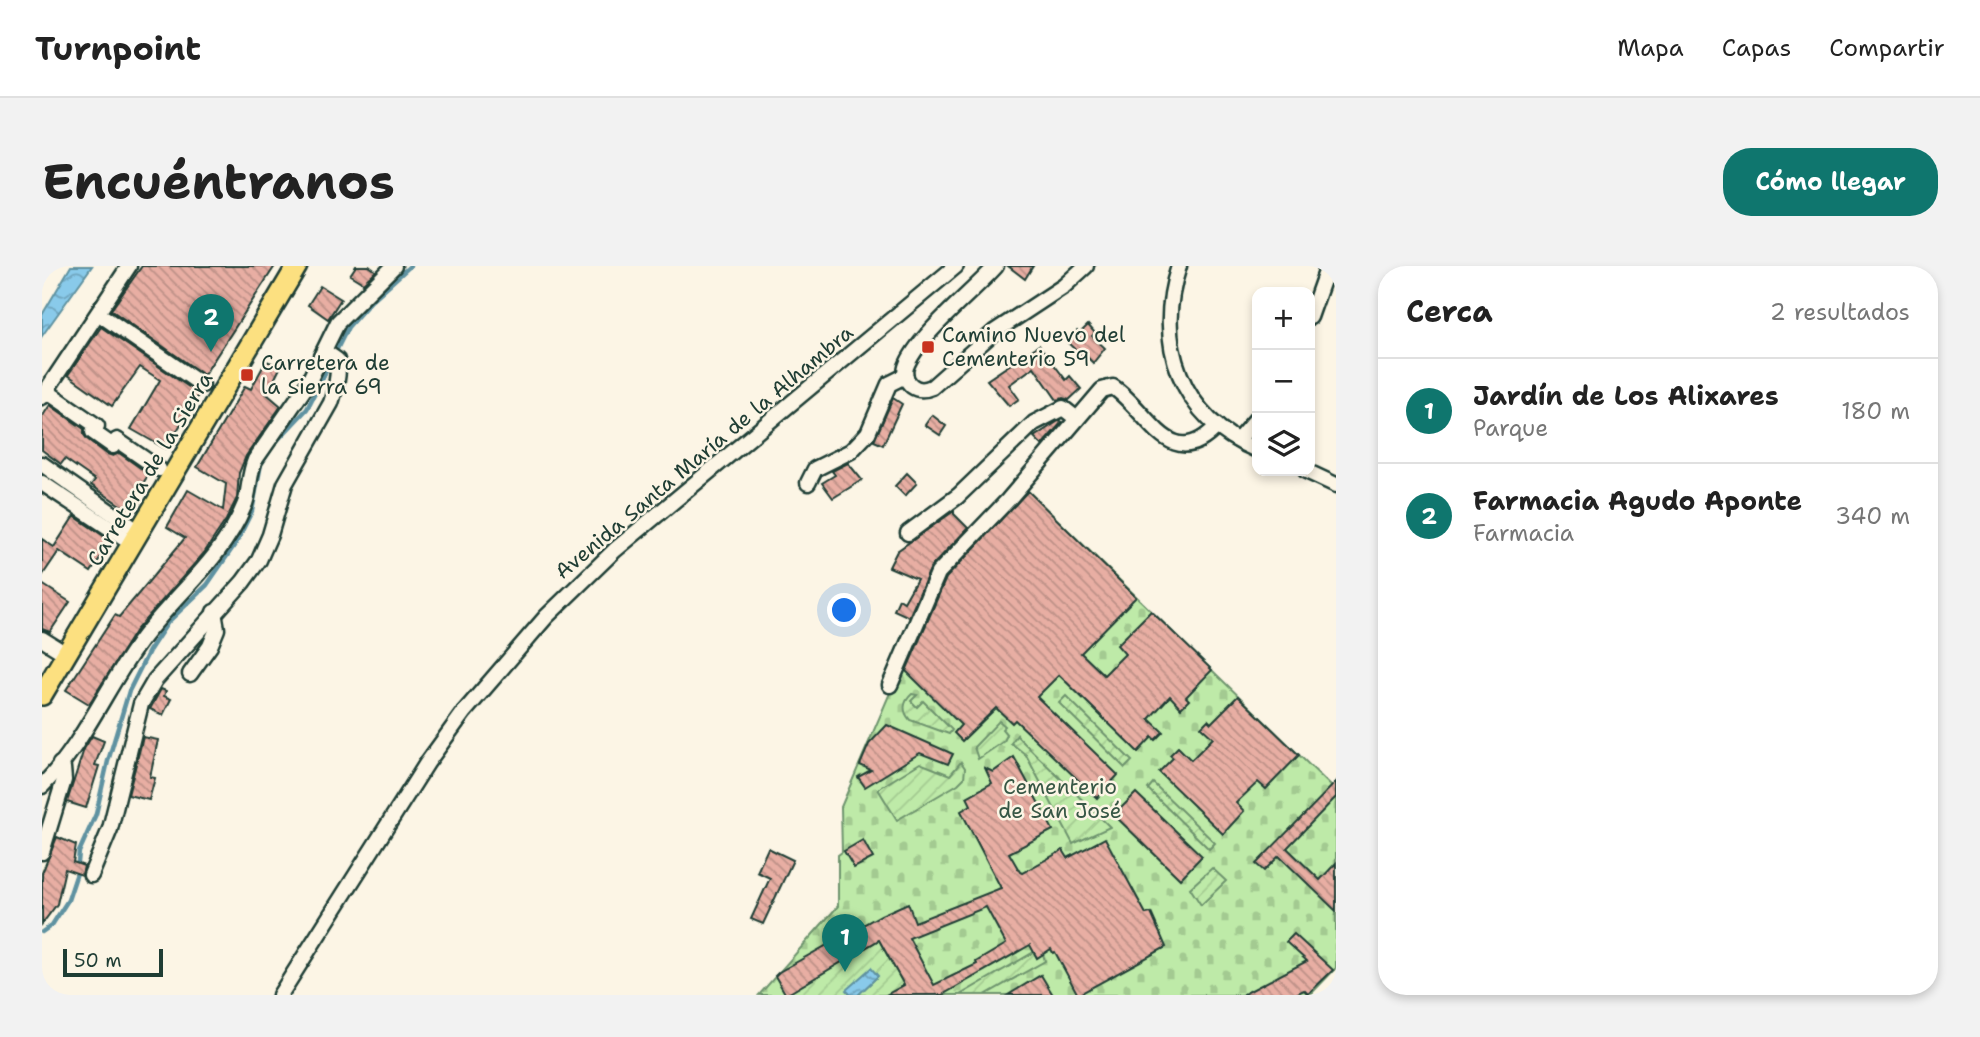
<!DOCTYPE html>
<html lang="es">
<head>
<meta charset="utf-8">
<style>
  body { margin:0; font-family:"Shantell Sans",sans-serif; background:#f2f2f2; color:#222 }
  .controls { position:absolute; right:21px; top:21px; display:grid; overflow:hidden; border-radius:14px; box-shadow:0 4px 10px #0003 }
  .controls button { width:63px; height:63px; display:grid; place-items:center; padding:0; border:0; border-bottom:2px solid #e0e0e0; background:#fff; color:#222; font:35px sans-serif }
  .scale { position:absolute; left:21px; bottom:18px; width:100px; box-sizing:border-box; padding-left:7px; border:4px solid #1f3d34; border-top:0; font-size:19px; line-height:24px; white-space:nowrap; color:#1f3d34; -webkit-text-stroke:5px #fcf5e5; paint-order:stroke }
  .you { position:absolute; left:803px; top:345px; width:24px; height:24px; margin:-18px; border:5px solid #fff; border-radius:50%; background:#1a73e8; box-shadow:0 0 0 10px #1a73e833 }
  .badge { display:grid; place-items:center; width:46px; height:46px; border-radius:50%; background:#0f766e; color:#fff; font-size:23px; font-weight:700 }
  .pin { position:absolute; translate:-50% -58px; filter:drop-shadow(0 2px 4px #0008) }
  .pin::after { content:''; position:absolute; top:37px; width:24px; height:21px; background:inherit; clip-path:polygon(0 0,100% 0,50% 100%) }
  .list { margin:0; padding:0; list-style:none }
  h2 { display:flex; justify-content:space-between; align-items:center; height:91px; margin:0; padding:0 28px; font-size:30px }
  h2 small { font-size:23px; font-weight:400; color:#767676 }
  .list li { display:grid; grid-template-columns:46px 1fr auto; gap:21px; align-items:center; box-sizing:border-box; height:105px; padding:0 28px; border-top:2px solid #e0e0e0 }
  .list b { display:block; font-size:26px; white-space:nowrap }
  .list p { margin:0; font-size:23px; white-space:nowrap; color:#767676 }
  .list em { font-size:23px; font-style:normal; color:#767676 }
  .icon { flex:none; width:38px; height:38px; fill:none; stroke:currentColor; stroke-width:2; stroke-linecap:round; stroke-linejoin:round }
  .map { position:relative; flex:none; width:1294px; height:729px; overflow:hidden; border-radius:28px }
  header { display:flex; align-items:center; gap:42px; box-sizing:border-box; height:98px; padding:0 35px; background:#fff; border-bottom:2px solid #e0e0e0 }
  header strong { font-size:33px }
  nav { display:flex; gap:38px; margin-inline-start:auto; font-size:24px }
  .intro { display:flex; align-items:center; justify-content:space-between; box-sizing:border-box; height:168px; padding:0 42px }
  h1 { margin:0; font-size:49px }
  .button { padding:18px 32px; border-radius:28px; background:#0f766e; color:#fff; font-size:24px; font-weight:700 }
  main { display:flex; gap:42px; padding:0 42px }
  aside { flex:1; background:#fff; border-radius:28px; box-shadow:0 4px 10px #0003 }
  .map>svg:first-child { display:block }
  .cemetery { fill:url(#cemetery-stones); stroke:#6e946e; stroke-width:2 }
  .garden { fill:url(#garden-furrows); stroke:#6e946e; stroke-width:2 }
  .water { fill:url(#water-waves); stroke:#5f92a1; stroke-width:2 }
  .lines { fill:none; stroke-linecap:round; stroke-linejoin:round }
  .stream { stroke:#5f92a1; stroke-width:4.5 }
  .building { fill:url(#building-back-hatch); stroke:#1f3d34; stroke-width:2; fill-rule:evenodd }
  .minor-casing { stroke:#1f3d34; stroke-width:19 }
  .major-casing { stroke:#1f3d34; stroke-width:24 }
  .minor { stroke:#fcf5e5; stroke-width:14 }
  .major { stroke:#fce080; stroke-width:19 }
  .poi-dot { fill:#c8321e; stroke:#fcf5e5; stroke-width:2.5 }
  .labels { text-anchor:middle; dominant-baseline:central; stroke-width:5; stroke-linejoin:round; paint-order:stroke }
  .poi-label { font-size:21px; fill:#1f3d34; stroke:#fcf5e5; text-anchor:start }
  .street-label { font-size:21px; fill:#1f3d34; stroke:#fcf5e5 }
  .park-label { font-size:21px; fill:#375745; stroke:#fcf5e5 }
</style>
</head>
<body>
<header>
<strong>Turnpoint</strong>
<nav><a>Mapa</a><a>Capas</a><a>Compartir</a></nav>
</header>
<div class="intro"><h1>Encuéntranos</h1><a class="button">Cómo llegar</a></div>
<main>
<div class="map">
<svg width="1294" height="729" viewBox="0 0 1294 729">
  <defs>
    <pattern id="cemetery-stones" width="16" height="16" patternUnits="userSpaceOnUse" patternTransform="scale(1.75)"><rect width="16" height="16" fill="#beeaa8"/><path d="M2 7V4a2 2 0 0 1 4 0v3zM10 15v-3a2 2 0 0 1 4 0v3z" fill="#a3ca91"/></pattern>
    <pattern id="garden-furrows" width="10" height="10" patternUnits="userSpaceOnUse" patternTransform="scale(1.75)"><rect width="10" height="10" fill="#beeaa8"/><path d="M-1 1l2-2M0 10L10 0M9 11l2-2" fill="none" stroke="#a3ca91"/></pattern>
    <pattern id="water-waves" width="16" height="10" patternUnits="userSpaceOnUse" patternTransform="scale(1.75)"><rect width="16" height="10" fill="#89caea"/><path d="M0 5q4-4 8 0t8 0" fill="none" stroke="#6fa5be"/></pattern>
    <pattern id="building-back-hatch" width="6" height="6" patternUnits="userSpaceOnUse" patternTransform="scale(1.75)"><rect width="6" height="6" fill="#e8aea3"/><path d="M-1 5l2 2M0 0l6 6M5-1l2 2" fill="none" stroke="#bb8f86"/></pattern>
  </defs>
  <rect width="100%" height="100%" fill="#fcf5e5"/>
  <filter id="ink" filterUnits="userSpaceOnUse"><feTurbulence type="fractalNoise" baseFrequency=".0143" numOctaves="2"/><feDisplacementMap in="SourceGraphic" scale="14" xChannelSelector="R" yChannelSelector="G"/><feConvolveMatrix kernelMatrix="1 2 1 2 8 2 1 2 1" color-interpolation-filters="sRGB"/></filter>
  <g filter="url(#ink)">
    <path class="cemetery" d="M983,222l311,303v177l-26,27h-551l79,-89v-51l4,-3 -1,-45 100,-233z"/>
    <g class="garden">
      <path d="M870,428l5,1 -6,6 6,6 6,-6 29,29 -3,4 -39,-14c-8,-9 -7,-18 2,-26z"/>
      <path d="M1024,430l66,65 -7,7 -66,-65z"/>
      <path d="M957,455l6,5 -3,3 5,6 -3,6 -26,18 -4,-12z"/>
      <path d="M975,469v1l93,91 -37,17 -47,-89 -15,-12z"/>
      <path d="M919,496l4,6 -1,10 -6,6 -61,36 -19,-31 42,-26 30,12z"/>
      <path d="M1111,517l62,60 -6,6 -61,-60z"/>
      <path d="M1170,602l14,13 -25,24 -11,-17z"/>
      <path d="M837,674l25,45 -18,10h-28l20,-19 -31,15 4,4h-61l-1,-2z"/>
      <path d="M992,686l3,6 6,-4 2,7 -60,34h-25z"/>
    </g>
    <g class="water">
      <path d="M29,0h21l-50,70v-21z"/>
      <path d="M829,702l7,8 -20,19h-7l-5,-5z"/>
    </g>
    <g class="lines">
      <path class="stream" d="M0,666l10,-7 16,-25 9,-27 2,-21 17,-38 12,-53 21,-70 20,-40 19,-29 39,-37 29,-42 16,-32 9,-47 13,-20 33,-35 41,-82 23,-26 39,-35"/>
    </g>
    <g class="building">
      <path d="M100,0h133l-71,109 -93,-65z"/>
      <path d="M314,0h13l7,5 -13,12 -13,-8z"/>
      <path d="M966,0h25l-8,13z"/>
      <path d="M278,20l21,13 -13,20 -20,-14z"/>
      <path d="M1046,59l7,8 -3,3 13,12 -12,15 -8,-8 -2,2 -16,-15 10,-11 2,3z"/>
      <path d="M59,61l98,67 -33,55 -35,-20 29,-49 -20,-13 -28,39 -44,-31z"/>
      <path d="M997,79l27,35 4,-4 11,13 -12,11 -6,-2 -6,2 -23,-33 -25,18 10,14 -10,7 -22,-26z"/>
      <path d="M224,95l15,5 -14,28 14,12 -35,50 -7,17 -2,25 -11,22 -22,33 -68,77 -47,74 -23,-14 49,-75 4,2 66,-79 -18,-11 21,-37 35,20 3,-26 -29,-17 48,-81 6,3z"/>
      <path d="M851,132l9,6 -19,41 -9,-4z"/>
      <path d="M8,139l34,24v6l3,4 20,15 6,2 6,-3 30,21 -23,35 -35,-24 4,-5 -30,-21 -4,5 -19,-14v-33z"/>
      <path d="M890,149l14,11 -6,9 -15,-10z"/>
      <path d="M1018,154l2,2 -20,23 -8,-8z"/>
      <path d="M806,197l14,17 -29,18 -11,-15 13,-8 -3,-4z"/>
      <path d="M865,207l10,10 -12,13 -10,-10z"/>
      <path d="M986,225l108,106 -55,56 23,22 21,-21 -8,-9 34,-34 61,59 -26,27 3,3 -8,8 -11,-12 -21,23 14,13 -8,8 -3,-3 -14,15 -79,-77 -22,22 81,78 -21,23 -82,-78 -3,3 -16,-15 -34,33 -8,-8 7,-8 -55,-54 40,-93z"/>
      <path d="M912,245v3l14,14 -37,39 -22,50 -15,-7 5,-11 5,3 13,-23 -28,-12 8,-16z"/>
      <path d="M32,250l37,25 -20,31 -32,-21 -17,25v-37l12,8z"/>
      <path d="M0,318l28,18 -20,30 -8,-3z"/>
      <path d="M119,423l5,2 -2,5 7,3 -8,16 -13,-6z"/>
      <path d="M1196,430l61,59 -33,34 -8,-7 -22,21 8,8 -21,23 -64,-62 14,-14 -3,-3 8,-8 13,13 22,-22 -12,-11 7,-7 3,3z"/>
      <path d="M845,459l66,29 -5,10 -28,-11 -55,34 -7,-10 13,-7 -11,-5 9,-21z"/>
      <path d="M50,470l12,5 -9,24 4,1 -13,42 -19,-6 17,-53z"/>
      <path d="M101,471l15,3 -8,37 5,1 -6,22 -21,-5z"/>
      <path d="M972,491l39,73 -44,23 11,19 2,1 41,-23 5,8 37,-20 41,76 5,-1 15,34 -88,48 -23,-43 -2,1 -2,-4 -14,9 -7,-13 -88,50h-56l18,-10 -25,-45 -93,55 -11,-19 4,-4 102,-57 27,-12 7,19 86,-34 -40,-77 10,-6 -4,-8 25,-14 -7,-15 8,4zM944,641l20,37 -30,18 1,2 -43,21 -25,-47z"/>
      <path d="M1294,516v15l-49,51 33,32 16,-17v48l-57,-55 -15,15 -8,-7z"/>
      <path d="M1094,527l66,63 -22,23 -66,-64z"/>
      <path d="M15,571l19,8 -3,17 11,4 -2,9 -17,-6 -8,35 -15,20v-51z"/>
      <path d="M821,574l10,18 -19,10 -10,-17z"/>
      <path d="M726,582l25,12 -30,64 -12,-5 19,-41 -13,-6z"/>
      <path d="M1252,668l39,36 -25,24 -4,-4 -10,5h-52l65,-34 -21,-19z"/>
      <path d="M999,709l12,20h-45z"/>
    </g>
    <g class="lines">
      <defs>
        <g id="minor">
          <path d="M954,0c-23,26 -79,70 -90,101 -2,7 0,14 6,19 7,5 13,4 20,1l62,-55 70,-46 22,-20"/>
          <path d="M1137,0c-25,76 1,152 78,184"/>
          <path d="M1268,51l18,-51"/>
          <path d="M63,52l97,67"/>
          <path d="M10,129l45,31 -4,6 20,14 4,-6 42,29"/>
          <path d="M0,131l87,-131"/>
          <path d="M1196,174l19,-22"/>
          <path d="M0,198l97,68"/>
          <path d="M1264,205l30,14"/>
          <path d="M0,217l90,60"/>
          <path d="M766,217l7,-14 36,-18 17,-18 21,-49 16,-8"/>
          <path d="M866,267l50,-37 76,-73 29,-15 14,11"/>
          <path d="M0,373l24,15"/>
          <path d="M148,408l20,-28 7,-17 -3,-17"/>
          <path d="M848,419l48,-112 70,-73 94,-110 11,-3c36,24 58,89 104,39"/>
          <path d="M0,520c43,-43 65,-102 102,-150 33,-43 78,-77 100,-130 6,-13 4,-30 11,-46l52,-75 31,-63 56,-56"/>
          <path d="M0,586l22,-72 -1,-12 -3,-4"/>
          <path d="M49,609l19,-46 31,-125 14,-24 88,-98 16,-22 11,-25 15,-51 46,-81c4,-13 9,-29 6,-43l-13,-9"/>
          <path d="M238,729l147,-232 37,-51 82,-95 69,-67 341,-284"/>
        </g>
        <path id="major" d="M0,429l255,-429"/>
      </defs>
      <use href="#minor" class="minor-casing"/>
      <use href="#major" class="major-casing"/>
      <use href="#minor" class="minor"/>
      <use href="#major" class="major"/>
    </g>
  </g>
  <g class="poi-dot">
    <rect x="879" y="74" width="14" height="14" rx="3.5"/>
    <rect x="198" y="102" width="14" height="14" rx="3.5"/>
  </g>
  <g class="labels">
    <g class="poi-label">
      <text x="900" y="69">Camino Nuevo del<tspan x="900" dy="24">Cementerio 59</tspan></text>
      <text x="219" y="97">Carretera de<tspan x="219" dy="24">la Sierra 69</tspan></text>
    </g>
    <g class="street-label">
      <text transform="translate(662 186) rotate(-40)">Avenida Santa María de la Alhambra</text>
      <text transform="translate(108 203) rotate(-59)">Carretera de la Sierra</text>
    </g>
    <g class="park-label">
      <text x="1018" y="521">Cementerio<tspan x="1018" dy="24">de San José</tspan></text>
    </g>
  </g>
</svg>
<div class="controls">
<button>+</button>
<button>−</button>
<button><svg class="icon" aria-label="layers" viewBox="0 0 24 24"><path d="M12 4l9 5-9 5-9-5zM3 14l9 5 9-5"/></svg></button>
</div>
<div class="scale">50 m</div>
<div class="you"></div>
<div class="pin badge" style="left:803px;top:706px">1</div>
<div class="pin badge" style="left:169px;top:86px">2</div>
</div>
<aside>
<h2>Cerca<small>2 resultados</small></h2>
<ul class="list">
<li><span class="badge">1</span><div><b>Jardín de Los Alixares</b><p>Parque</p></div><em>180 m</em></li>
<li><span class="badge">2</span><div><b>Farmacia Agudo Aponte</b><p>Farmacia</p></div><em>340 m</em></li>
</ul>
</aside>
</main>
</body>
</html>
